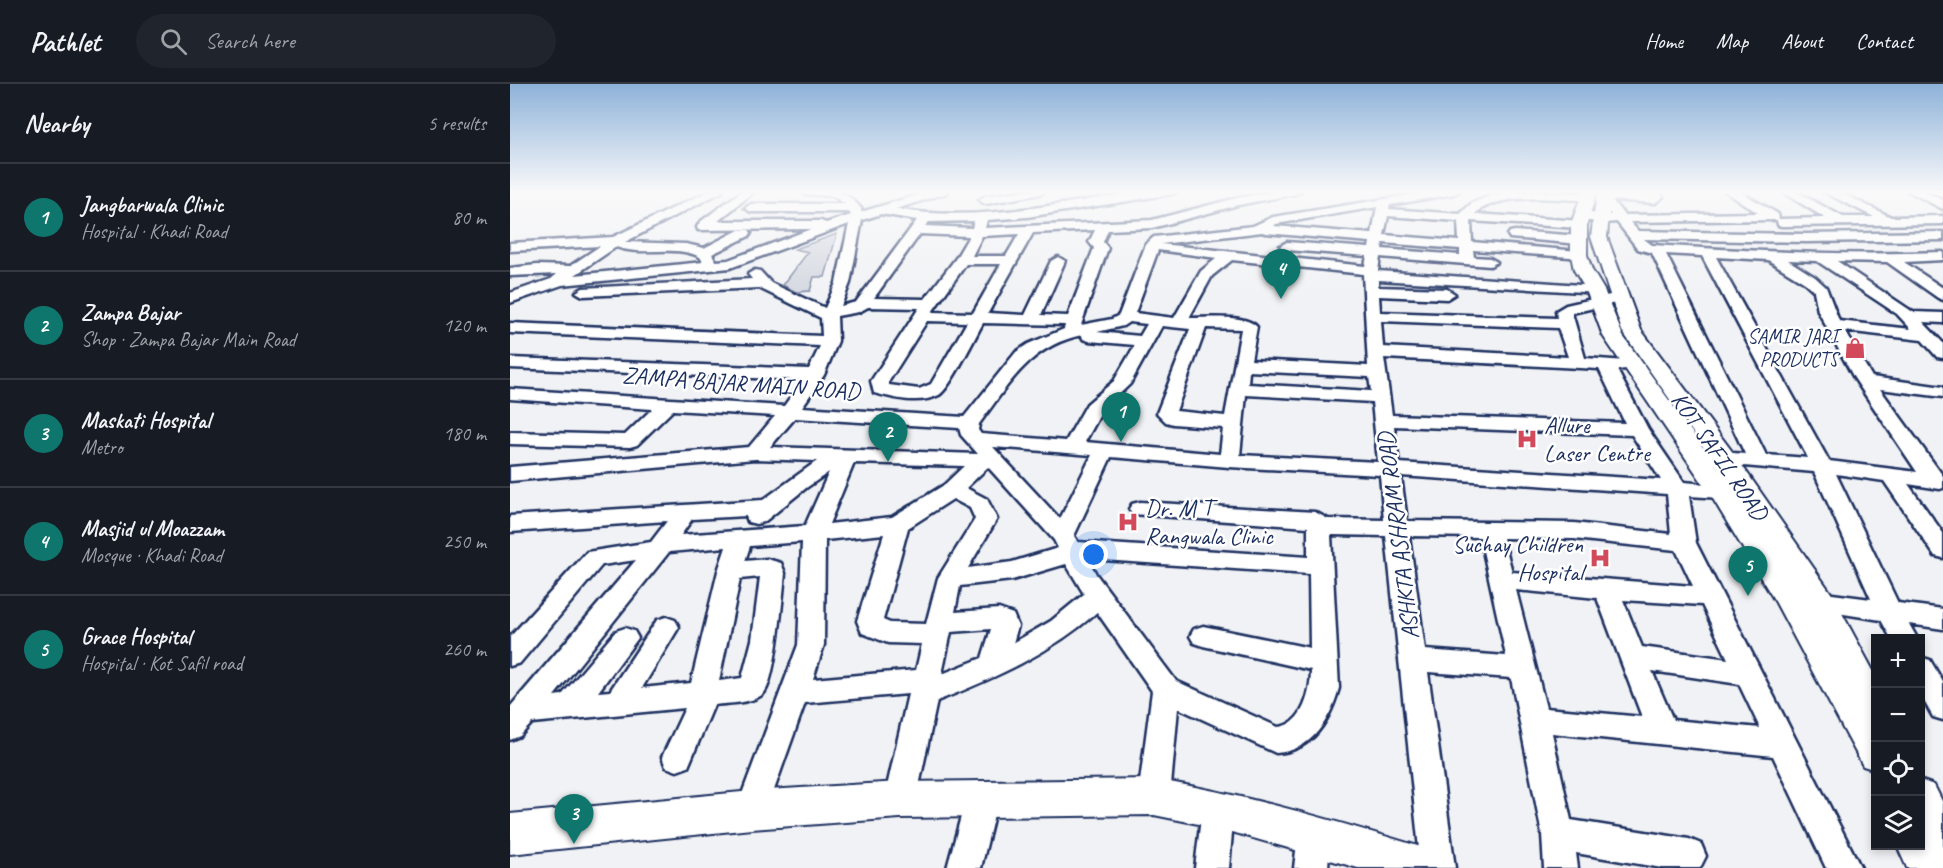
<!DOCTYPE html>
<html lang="en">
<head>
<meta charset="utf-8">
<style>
  body { margin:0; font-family:Caveat,sans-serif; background:#20242c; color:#f1f3f6 }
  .controls { position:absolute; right:18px; bottom:18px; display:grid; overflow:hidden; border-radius:0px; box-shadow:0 3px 9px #0003 }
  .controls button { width:54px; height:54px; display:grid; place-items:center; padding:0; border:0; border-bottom:2px solid #363941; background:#171b24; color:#f1f3f6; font:30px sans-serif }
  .you { position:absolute; left:584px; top:471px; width:21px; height:21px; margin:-15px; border:4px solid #fff; border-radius:50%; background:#1a73e8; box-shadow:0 0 0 9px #1a73e833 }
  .badge { display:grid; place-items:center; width:39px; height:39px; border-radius:50%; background:#0f766e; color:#fff; font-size:20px; font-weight:700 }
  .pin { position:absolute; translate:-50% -50px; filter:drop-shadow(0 2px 3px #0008) }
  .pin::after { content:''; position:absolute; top:32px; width:21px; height:18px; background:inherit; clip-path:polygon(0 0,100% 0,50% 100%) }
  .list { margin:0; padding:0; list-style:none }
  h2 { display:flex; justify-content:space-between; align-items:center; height:78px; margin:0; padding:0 24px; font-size:26px }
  h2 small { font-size:20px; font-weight:400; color:#9ea1a6 }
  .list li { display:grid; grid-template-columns:39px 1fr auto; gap:18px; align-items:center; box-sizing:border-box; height:108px; padding:0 24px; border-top:2px solid #363941 }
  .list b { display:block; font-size:22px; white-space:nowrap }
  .list p { margin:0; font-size:20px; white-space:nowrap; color:#9ea1a6 }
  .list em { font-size:20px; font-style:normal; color:#9ea1a6 }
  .icon { flex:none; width:33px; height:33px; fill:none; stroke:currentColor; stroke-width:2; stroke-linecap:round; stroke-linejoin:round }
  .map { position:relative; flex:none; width:1433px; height:784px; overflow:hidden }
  header { display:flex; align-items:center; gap:36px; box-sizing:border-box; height:84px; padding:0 30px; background:#171b24; border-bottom:2px solid #363941 }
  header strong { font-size:28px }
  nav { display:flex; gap:33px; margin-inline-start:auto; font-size:21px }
  .search { width:420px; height:54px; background:#20242c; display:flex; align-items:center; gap:15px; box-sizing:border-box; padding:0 21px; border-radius:33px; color:#9ea1a6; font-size:22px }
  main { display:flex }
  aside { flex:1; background:#171b24 }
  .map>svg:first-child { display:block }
  .green { fill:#d2d6df; stroke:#76829e; stroke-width:1.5 }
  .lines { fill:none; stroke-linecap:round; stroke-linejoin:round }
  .minor-casing { stroke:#1b2f5e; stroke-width:5 }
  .major-casing { stroke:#1b2f5e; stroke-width:4 }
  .minor { fill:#fff; fill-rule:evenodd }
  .major { fill:#fff; fill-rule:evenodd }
  .labels { text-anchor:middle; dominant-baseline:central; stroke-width:5; stroke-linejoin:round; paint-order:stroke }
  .far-poi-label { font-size:20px; fill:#1b2f5e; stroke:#fff; text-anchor:end }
  .street-label { font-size:24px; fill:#1b2f5e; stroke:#fff }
  .poi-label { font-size:24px; fill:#1b2f5e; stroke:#fff; text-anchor:start }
</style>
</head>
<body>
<header>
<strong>Pathlet</strong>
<div class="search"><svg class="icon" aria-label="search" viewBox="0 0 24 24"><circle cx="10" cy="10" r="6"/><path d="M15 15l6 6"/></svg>Search here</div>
<nav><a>Home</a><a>Map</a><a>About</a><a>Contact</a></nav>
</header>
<main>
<aside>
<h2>Nearby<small>5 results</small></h2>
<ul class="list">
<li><span class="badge">1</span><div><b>Jangbarwala Clinic</b><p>Hospital · Khadi Road</p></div><em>80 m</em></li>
<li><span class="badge">2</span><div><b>Zampa Bajar</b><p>Shop · Zampa Bajar Main Road</p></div><em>120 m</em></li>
<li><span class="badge">3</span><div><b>Maskati Hospital</b><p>Metro</p></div><em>180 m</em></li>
<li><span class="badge">4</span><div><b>Masjid ul Moazzam</b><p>Mosque · Khadi Road</p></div><em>250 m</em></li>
<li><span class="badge">5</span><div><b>Grace Hospital</b><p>Hospital · Kot Safil road</p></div><em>260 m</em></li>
</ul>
</aside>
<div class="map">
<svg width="1433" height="784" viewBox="0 0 1433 784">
  <rect width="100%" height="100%" fill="#f1f2f5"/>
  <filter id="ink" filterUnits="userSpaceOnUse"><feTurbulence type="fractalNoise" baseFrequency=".0167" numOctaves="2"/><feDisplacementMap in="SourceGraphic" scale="12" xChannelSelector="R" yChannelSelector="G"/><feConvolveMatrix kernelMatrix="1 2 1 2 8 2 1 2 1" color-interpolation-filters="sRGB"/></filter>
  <g filter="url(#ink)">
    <path class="green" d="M327,150l-12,43h-11l-4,14 -14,1 -13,-7 25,-33 -13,-3z"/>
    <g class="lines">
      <defs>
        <g id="minor">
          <path d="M199,107h14l-98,51 61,2 18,4 35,-18h10l2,3 -2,3 -37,18 4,7 12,-1 83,-31 -113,1 -1,-3 3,-5 42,-31h13l-37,30h103l5,2 25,-8 -2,-3h-98l-6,-4 6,-4h94l-12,-8 -28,-2 -6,-3c23,0 43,-5 59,14 4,6 3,0 3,7l70,-21h17l-2,2 -50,16c63,11 128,1 191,-9 30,-4 61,-12 91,-9l-6,3 -145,23 -40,3 -2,8 167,-8 85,-22 41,-7h23l-6,3 -57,11 -86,23 -44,2 -5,12 5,6 -27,77 31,-6 7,-4 27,-71 8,-7 99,-11 20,-9 162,-26h25l-6,3 -64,11 -1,4 71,5 12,-11 30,-12 90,2 2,3 -6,4c-32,0 -89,-9 -113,14l108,7 2,3 -2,3 -4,1 -108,-7 1,21 107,9 7,4 -2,3 -111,-8 1,7 16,1 7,4 -7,4 -110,-9 -2,14 217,15 7,4 -2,3 -222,-13v7l69,2 8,5 -8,5 -68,-3 1,16 177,6 -1,-7 10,-6 53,-12 5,2 3,3 -3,3 -52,12 13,45 41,3 3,4 -3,4 -9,1 31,59 36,53 45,4 3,5 -3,5 -8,2 -32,-2 7,47 165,325h-35l-53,-112 -221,-23 19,87 118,19 12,5 5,12 -6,12h-38l-86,-15 2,15h-34l-2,-34 -31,-156 -83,-6 27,196h-34l-35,-332 -55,-1 8,153c-9,32 -27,63 -63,65l-98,-45 -8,89 -5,11 -11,4 -11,-4 -5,-11 14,-106 -55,-79c-47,42 -103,66 -160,89l-21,99 -5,11 -11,4 -11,-4 -5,-11 24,-106 -103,9 -42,118 -11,4 -11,-4 -5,-11 62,-165 4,-103 -52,4 -5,15 22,-2 14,4 4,10c-2,21 -9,107 -21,120 -11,11 -35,10 -50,12l-26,62 -11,4 -11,-4 -4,-10 23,-49 -153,15 -12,13 -10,4v-33l126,-147 -34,5 -82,98 -10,3v-29l77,-85 64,-10 16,-21 -157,11v-16l253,-16 54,-39 -62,-2 -245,22v-14l239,-20 26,-31 -102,-6 -36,35 -7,2 -120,-3v-12l115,3 27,-26 -142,-10v-10l274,17 19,-26 -293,-12v-10l299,11 11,-23 -310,-13v-10l312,13 -1,-18 -62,-30 -176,8 -7,-4 7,-4 169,-9 -4,-5 7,-4 5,1 11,12 54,25 11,-25 13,-59 -119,44 -168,17 -52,18v-10l41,-14 6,-5 -47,2v-8l27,-3 33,1 30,-20 -90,5v-8l103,-6zM867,123l-5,27 -98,-8 2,-2zM371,130l36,6 -61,82 -15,4 9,-23 12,-63zM878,132l70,5 1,20 -75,-6zM464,137l-2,7 -47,-2 4,-4zM585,146l-6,12 5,6 -26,68 -27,-1 24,-54 -7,-4 -7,4 -26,54 -37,-2 45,-80zM752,148l4,1 104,9 -1,6 -82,-6 -7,4 7,4 80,6 -2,10 -204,-22zM410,150l49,2 -13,22 -31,41 -51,-1zM509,150l-13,22h-34l10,-20zM873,159l77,6v6l-78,-6zM106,163c27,10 59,-3 84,10l3,5 -128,13zM648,166l59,8 -16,13 -27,47 -39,-5zM722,176l131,14 5,92 -117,-6 6,-33c-10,-13 -52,-9 -68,-9l23,-42zM456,180h35l-28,49 -41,-1zM358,223l51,1 -48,73 3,12c19,5 45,12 65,2 11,-6 36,-58 44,-72l82,2 -1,4 -36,15 -12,8 -52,65 -162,-10 22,-32 14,-34 -1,-25 22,-4zM417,237l40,1 -36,62 -12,5 -30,-4v-4zM871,237l177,7 10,29 -185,-10zM619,238l18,2 -7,12 -43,-4 26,-6zM652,242l28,3 -33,84 9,9 7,2 50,4 -3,26 -135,-12 17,-31 28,-27zM696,244l35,1 -16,87 -49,-5zM572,251l1,4 6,2 46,4 -21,36 -27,23 -21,37 -85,-7 -3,-4 1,-6c30,-40 50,-78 103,-89zM874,274l215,11 26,54 -233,-8zM739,287l120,6 2,14 -123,-7zM736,311l126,7 6,60 -138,-7zM285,334l164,10 2,7 17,19 -208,-7zM884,342l238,9 29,45 -262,-17zM483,363l99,8 -32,64zM601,373l118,10 151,8 4,45 -56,-1 -13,-7 -175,-10 -8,2 -3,5 3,5 176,13v30l-230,-15 -4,-6zM344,379l110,3 -20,19 -52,32 -63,7zM478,383l66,73 4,8 -46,14 -44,6 29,-49 -10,-20 -21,-11zM319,388l-24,54 -124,9 11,-16 54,-3 2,6 8,2 8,-2 42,-34zM891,392l266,18 4,40 -97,-11 -167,-2zM443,415l17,9 5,11 -37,59 -12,46 -36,-1 -7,-3 25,-92zM374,450l-27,87 5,12 26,10 34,1 -6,26 -103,9 11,-34 1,-105zM899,452l71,1 26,119 -81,-6zM993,454l71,1 102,11 17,36 -181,-14zM216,463l-8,24 -27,112 -49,5 37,-61 -4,-7 -9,-3 -9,3 -47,71 -12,1 40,-54 -4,-7 -9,-3 -9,3 -54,64 -8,1 115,-144zM578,475l221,15 1,74 -107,-22 -9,3 -4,7 4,7 9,3 108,24c0,20 -7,55 -33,57l-102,-46 -80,-107zM556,480l18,30 -33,27 -38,22 5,-17 -5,-12 -14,-5 -44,3 5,-26 52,-6zM250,493l-8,63 -10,38 -23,3 21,-102zM1006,506l81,8 45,119 -96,-9zM1113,516l79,5 26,54 -86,-12zM481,545l-9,29 -40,16 9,-42zM1142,587l87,13 21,44 -87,-8z"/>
          <path d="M511,107h25l-6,3 -55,10 -6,-4 6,-4z"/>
          <path d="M1137,107h12l4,6 -8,6 -43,-3 12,15 134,-2 -33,-22h14l39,23 1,5 46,-1 -44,-27h14l48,26h31l-52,-26h15l54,26 52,-1v8l-161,2 -4,-1 -1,-5h-7l-140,2 8,9 168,3 137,-2v8l-137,2 -162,-3 8,6c97,6 194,11 291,7v8l-39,2 39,26v12l-5,-2 -51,-36 -50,-1 76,51 30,1v10l-20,-1 20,21v15l-6,-1 -15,-17 -77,-9 27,46 71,10v10l-63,-8 63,87v12l-3,1 -32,-5 35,49v25l-8,-2 -51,-75 -48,-7 62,129 45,6v20l-34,-5 8,14h-26l-10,-18 -81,-13 -4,-7 4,-7 9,-2 62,8 -57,-127 -105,-9 -7,-2 -3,-4 3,-4 7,-2 36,3 -93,-201 -14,-4 -21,-27 -16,1 -23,-4 -2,-3 6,-4 29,3 -14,-18 2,-4 51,2zM1156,170l36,2 106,202 -42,-3zM1206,173l52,3 37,23 9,8 4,20 36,67 63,94 -88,-11zM1278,176l29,1 80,53 14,15 -72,-8 -13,-34 -11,-10z"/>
          <path d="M1398,107h15l20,9v9z"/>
          <path d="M1005,147l65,5 7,4 -7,4 -70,-6 -2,-3 2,-3z"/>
          <path d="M1410,573l10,3 13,22v38l-10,-3 -13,-23z"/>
          <path d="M472,699l11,4 5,11 -17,70h-34l19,-70 5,-11z"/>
          <path d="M708,710l11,4 5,11 -5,59h-34l7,-59 5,-11z"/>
          <path d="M804,734l12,5 4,11 -2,34h-34l4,-34 4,-11z"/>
        </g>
        <g id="major">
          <path d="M1073,107h28l-4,46 34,93 93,124 97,139 45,83v94l-13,-4 -87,-163 -66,-109 -107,-158 -17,-46 -12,-20 -3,-15v-31zM1087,108l-6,45 31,94 100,143 -99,-138 -19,-46 -12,-20 -5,-15v-31z"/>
          <path d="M644,695c91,16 179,41 267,68l15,6 6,15h-84l-140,-40 -64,-13 -254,3 -148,11 -242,25v-40l242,-23 148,-9z"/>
          <path d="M1410,696l14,5 9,18v65h-36l-10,-22h23z"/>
        </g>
      </defs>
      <use href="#minor" class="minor-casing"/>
      <use href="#major" class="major-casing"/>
      <use href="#minor" class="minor"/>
      <use href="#major" class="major"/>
    </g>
  </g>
  <linearGradient id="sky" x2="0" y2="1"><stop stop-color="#8eb2d9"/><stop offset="0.5" stop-color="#f9f9fa"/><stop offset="1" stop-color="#f9f9fa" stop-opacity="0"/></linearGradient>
  <rect width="1433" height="216" fill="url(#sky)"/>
  <defs>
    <symbol id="shop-bare" viewBox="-9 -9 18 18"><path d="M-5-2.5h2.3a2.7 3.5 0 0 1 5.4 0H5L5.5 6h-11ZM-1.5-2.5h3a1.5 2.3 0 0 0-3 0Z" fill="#d1495b" stroke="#fff" stroke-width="2.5" paint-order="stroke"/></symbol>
    <symbol id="hospital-bare" viewBox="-9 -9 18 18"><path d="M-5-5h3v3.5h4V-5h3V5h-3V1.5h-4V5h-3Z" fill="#d1495b" stroke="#fff" stroke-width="2.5" paint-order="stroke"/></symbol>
  </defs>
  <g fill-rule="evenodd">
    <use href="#shop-bare" x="1330" y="249" width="30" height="30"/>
    <use href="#hospital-bare" x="1002" y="340" width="30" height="30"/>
    <use href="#hospital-bare" x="603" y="423" width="30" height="30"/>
    <use href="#hospital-bare" x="1075" y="459" width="30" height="30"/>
  </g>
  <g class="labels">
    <g class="far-poi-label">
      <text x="1328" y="252">SAMIR JARI<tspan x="1328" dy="23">PRODUCTS</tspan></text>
    </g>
    <g class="street-label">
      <text transform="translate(231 299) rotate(4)">ZAMPA BAJAR MAIN ROAD</text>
      <text transform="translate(1210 372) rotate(55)">KOT SAFIL ROAD</text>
      <text transform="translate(888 452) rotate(-97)">ASHKTA ASHRAM ROAD</text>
    </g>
    <g class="poi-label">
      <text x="1034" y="341">Allure<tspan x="1034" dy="28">Laser Centre</tspan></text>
      <text x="635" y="424">Dr. M T<tspan x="635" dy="28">Rangwala Clinic</tspan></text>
      <text x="1073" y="460" text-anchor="end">Suchay Children<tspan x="1073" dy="28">Hospital</tspan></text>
    </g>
  </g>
</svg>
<div class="controls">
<button>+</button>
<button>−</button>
<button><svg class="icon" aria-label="locate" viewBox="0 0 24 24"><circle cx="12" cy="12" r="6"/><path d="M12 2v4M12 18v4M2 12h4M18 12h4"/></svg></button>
<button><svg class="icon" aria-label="layers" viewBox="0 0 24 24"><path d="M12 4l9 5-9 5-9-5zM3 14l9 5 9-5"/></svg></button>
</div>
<div class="you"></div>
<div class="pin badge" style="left:611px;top:358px">1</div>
<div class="pin badge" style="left:378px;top:378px">2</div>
<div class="pin badge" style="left:64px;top:760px">3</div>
<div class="pin badge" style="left:771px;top:215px">4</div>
<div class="pin badge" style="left:1238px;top:512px">5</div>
</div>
</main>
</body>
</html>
